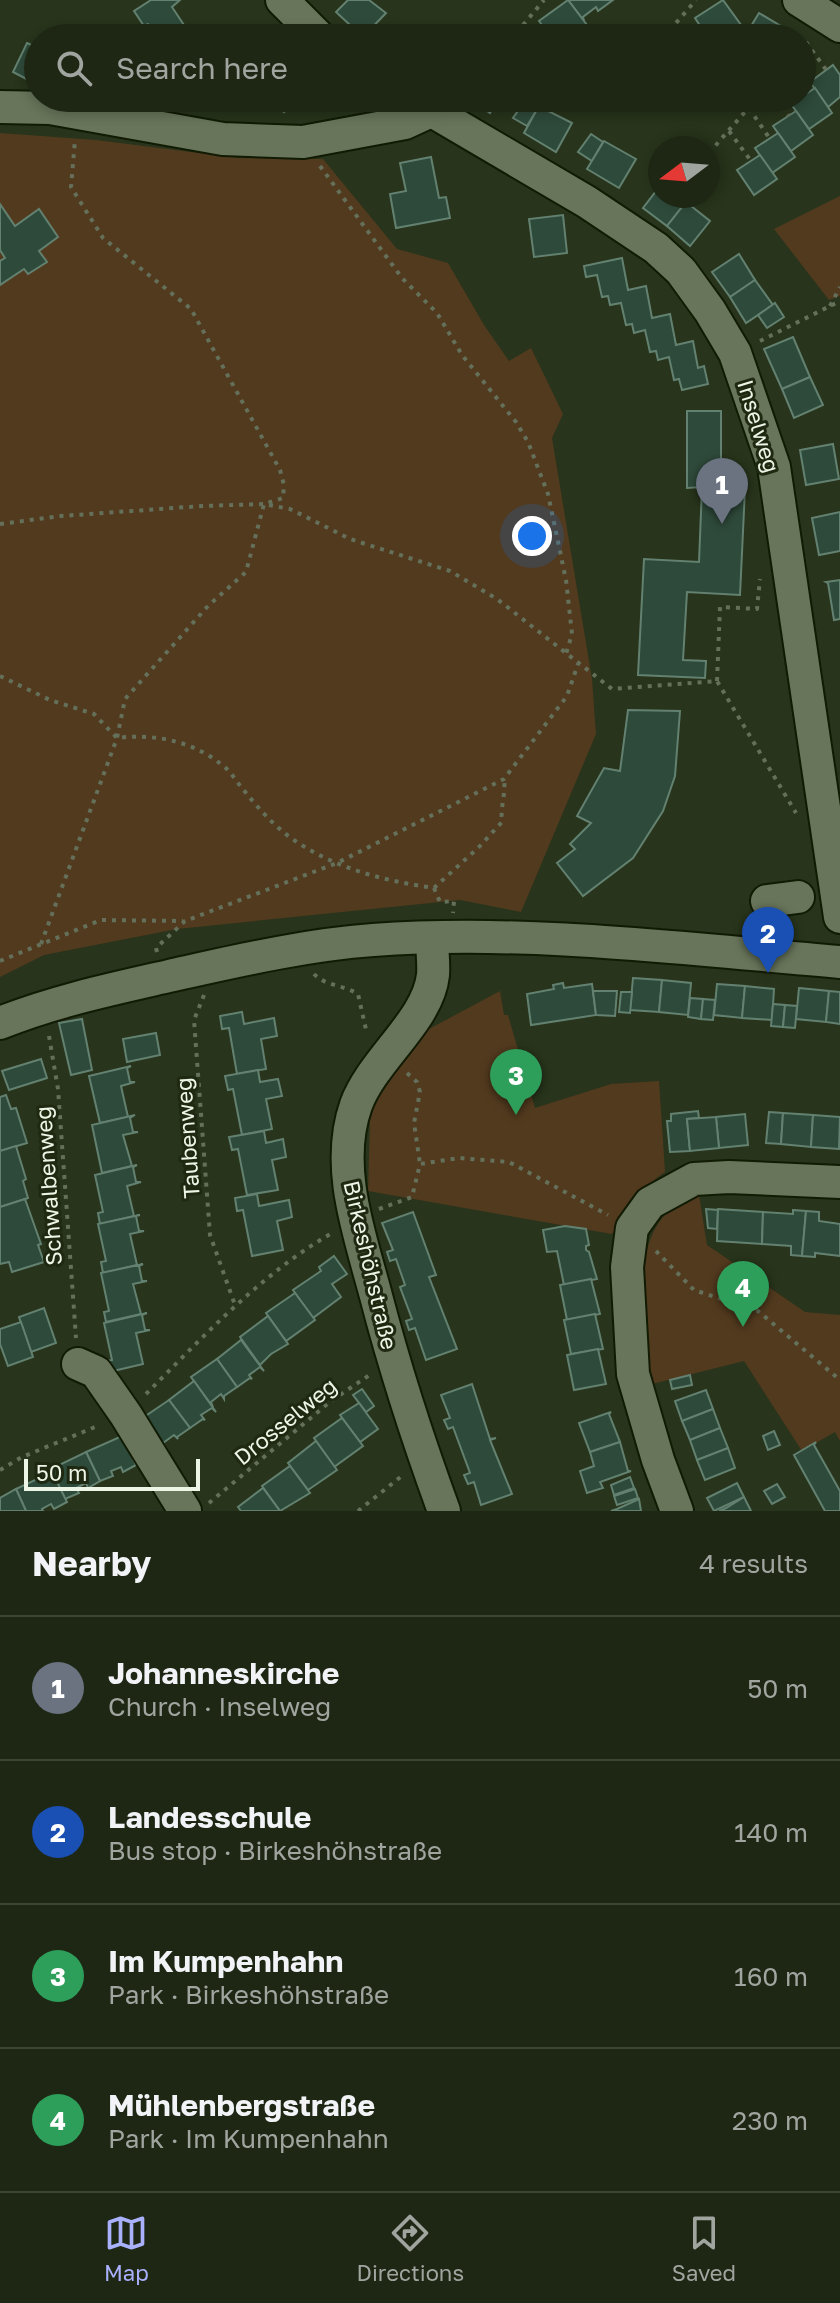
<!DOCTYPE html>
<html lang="en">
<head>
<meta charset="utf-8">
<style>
  body { margin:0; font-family:"Golos Text",sans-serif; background:#2b3322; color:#f1f3f6 }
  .compass { position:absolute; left:648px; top:136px; width:72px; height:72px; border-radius:50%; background:#1e2714; box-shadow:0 4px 12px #0003; rotate:254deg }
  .scale { position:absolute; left:24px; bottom:20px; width:176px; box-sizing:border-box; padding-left:8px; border:4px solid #edf5e6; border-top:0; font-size:22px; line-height:28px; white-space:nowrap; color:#edf5e6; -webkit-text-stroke:6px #1f2912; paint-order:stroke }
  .you { position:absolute; left:532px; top:536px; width:28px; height:28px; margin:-20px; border:6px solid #fff; border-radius:50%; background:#1a73e8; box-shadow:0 0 0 12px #1a73e833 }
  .badge { display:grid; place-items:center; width:52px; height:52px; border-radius:50%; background:#a9b0fc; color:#fff; font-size:26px; font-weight:700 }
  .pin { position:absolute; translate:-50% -66px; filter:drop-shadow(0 2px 4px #0008) }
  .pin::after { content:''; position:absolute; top:42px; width:28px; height:24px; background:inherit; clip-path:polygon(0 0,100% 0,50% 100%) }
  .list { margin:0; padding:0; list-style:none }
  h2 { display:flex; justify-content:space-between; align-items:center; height:104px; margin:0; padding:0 32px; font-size:34px }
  h2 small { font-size:26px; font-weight:400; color:#a1a5a0 }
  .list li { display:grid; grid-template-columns:52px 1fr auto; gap:24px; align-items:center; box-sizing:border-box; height:144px; padding:0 32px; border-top:2px solid #3c4434 }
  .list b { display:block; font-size:30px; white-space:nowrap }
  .list p { margin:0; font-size:26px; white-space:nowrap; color:#a1a5a0 }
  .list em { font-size:26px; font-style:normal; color:#a1a5a0 }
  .icon { flex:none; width:44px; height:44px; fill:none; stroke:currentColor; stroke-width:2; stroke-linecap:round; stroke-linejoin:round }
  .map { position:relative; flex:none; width:840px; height:1511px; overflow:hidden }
  .search { position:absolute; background:#1e2714; box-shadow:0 4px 12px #0003; left:24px; right:24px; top:24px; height:88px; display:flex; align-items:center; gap:20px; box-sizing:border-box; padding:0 28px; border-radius:44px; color:#a1a5a0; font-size:30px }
  .sheet { height:680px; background:#1e2714 }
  nav { display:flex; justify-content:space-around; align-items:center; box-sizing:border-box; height:112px; border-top:2px solid #3c4434; background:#1e2714; font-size:22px; color:#a1a5a0 }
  nav a { display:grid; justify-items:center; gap:4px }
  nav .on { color:#a9b0fc }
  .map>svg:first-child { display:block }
  .green { fill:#523a1e }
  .building { fill:#2e4a3a; stroke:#638170; stroke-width:2 }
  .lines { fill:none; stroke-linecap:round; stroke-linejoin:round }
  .minor-casing { stroke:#111b04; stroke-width:36 }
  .path { stroke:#65705a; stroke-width:4; stroke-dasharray:4 6; stroke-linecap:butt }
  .minor { stroke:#68755a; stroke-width:32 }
  .labels { text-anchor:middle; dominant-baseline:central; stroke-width:6; stroke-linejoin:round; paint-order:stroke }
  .street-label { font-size:22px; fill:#edf5e6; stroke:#1f2912 }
</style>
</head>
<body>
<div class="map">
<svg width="840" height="1511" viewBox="0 0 840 1511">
  <rect width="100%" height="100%" fill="#28341b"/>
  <g class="green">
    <path d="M0,133l96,7 143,18 84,1 74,90 51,14 36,62 25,36 22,-13 32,66 -11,24 40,241 4,55 -75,178 -61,-12 -283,29 -133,26 -44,22z"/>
    <path d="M840,196v100l-11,4 -55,-71z"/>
    <path d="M500,991l4,24h4l27,93 76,-24 48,-3 6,91c-25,17 -38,36 -53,62l-244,-43 2,-70 7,-26 24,-37 28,-29z"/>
    <path d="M699,1195l8,50 98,67 35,3v126l-5,-9 -33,19 -58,-90 -92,23c-8,-60 -31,-169 47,-189z"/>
  </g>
  <g class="building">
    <path d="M151,0h29l-8,7 20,30 -34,1 -10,-14 -4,2 -10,-15z"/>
    <path d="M348,0h21l17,13 -23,24 -27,-25z"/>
    <path d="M568,0h45l-15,11 -2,-4 -13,10 1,4z"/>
    <path d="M568,0l22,29 -13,9 -4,-2 -4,2h-17l-13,-17z"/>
    <path d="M723,0l21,29 -13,9 -4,-3 -19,3 -13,-20z"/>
    <path d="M759,13l37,22 -2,3h-34l-12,-7z"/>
    <path d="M398,25l12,7 -3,6h-19z"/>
    <path d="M27,43l11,5v37l-25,-13z"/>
    <path d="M833,65l7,10v22l-12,10 -18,-25z"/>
    <path d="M815,88l17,25 -23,16 -18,-25z"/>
    <path d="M283,98h20v1l-19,13 -7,-10z"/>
    <path d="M468,98h30l-8,15z"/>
    <path d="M527,98l12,8 -12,20 -14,-8z"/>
    <path d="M540,104v3l32,16 -16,29 -32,-19z"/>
    <path d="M796,111l17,24 -22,16 -18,-25z"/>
    <path d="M778,133l17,24 -23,16 -17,-25z"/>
    <path d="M591,134l12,8 -11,19 -14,-9z"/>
    <path d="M604,141l32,18 -17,29 -32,-19z"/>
    <path d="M760,155l17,24 -23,16 -17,-25z"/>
    <path d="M431,157l8,41 7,-1 4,21 -54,10 -6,-34 16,-3 -6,-28z"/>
    <path d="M660,186v10h18l8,6 -19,24 -24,-18z"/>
    <path d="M686,202l24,19 -20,25 -23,-20z"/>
    <path d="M0,204l15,22 24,-17 19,28 -19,14 8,11 -19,12 -4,-5 -24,16v-24l5,-3 -5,-8z"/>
    <path d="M563,215l4,38 -33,4 -5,-38z"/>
    <path d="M739,254l16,26 -25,17 -18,-25z"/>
    <path d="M622,258l6,32 18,-4 6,32 18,-4 6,31 17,-4 5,27 6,-2 4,18 -26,6 -3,-11 -5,1 -5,-23 -11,3 -2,-9 -6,1 -5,-22 -11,3 -2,-9 -6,1 -5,-22 -11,2 -2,-9 -6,1 -5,-22 -11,2 -2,-11z"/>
    <path d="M755,280l18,25 -27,18 -16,-26z"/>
    <path d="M775,303l9,14 -17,11 -9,-13z"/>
    <path d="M793,337l17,40 -28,12 -18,-40z"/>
    <path d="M810,377l13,28 -29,13 -12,-29z"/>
    <path d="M687,411h34v77l24,1 -5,106 -53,-3 -4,68 23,1 -1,17 -67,-3 6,-116 55,3 3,-75 -15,1z"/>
    <path d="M833,444l6,35 -33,6 -6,-35z"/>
    <path d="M840,512v39l-21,4 -7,-37z"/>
    <path d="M840,580v39l-6,1 -6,-37 -2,-1z"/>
    <path d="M628,710l52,1 -5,65 -12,35 -30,47 -50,38 -26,-33 18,-14 -5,-5 21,-21 -14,-7 27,-48 16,3z"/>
    <path d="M633,978l29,2 -3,32 -29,-2z"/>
    <path d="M662,980l29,3 -3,32 -29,-3z"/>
    <path d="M563,983l1,5 28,-4 4,31 -65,10 -4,-31 27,-5 -1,-4z"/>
    <path d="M717,984l28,2 -3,32 -28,-3z"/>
    <path d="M745,986l29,3 -2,31 -30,-2z"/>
    <path d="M799,988l30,3 -3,31 -30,-3z"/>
    <path d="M593,991h24l-2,25 -19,-1z"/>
    <path d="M829,991l11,1v32l-14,-2z"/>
    <path d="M621,992h11l-2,21 -11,-1z"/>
    <path d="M690,998l13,1 -2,20 -13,-2z"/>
    <path d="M703,999l12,1 -2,20 -12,-1z"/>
    <path d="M773,1004l12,1 -2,22 -12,-1z"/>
    <path d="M785,1005l12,1 -2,22 -12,-1z"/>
    <path d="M242,1012l2,12 30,-6 3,18 -16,3 5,30 -29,5 -8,-46 -7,1 -2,-13z"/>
    <path d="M82,1019l10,51 -21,5 -12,-52z"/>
    <path d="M156,1033l4,22 -33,7 -4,-23z"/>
    <path d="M41,1059l6,19 -38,12 -7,-19z"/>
    <path d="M131,1066l-4,2 3,14h5l-14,4 7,31 -28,6 -11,-47z"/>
    <path d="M258,1070l2,12 18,-3 4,17 -16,3 6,30 -30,6 -9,-46 -5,1 -3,-14z"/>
    <path d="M6,1095l5,14 5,-1 11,35 -27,8v-54z"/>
    <path d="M698,1111l1,7 -12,1 3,32 -20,1 -3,-31h4v-7z"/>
    <path d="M769,1112l14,1 -2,31 -15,-1z"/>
    <path d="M783,1113l30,2 -2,32 -30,-3z"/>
    <path d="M745,1114l3,31 -29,3 -3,-31z"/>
    <path d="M135,1115l-5,3 3,14h5l-15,3 9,31 -30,7 -10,-48z"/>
    <path d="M813,1115l27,2 -1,32 -28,-2z"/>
    <path d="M716,1117l3,31 -29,3 -3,-32z"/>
    <path d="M264,1131l2,12 17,-4 3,18 -14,3 6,30 -31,5 -9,-46 -6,1 -3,-13z"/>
    <path d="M16,1146l10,33 -3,2 5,17 -28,9v-56z"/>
    <path d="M137,1165l-4,2 3,15h5l-14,4 7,30 -34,8 -2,-11 5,-1 -8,-37z"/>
    <path d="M257,1194l2,12 30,-6 3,17 -15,4 6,29 -31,6 -9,-46 -6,1 -2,-13z"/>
    <path d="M25,1199l16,45 -3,1 6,17 -32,10 -3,-10 -9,2v-57z"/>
    <path d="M706,1209l12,1 -1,19 -9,-1z"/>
    <path d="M718,1209l45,3 -1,32 -45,-3z"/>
    <path d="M793,1210l13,1 -4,45 -11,-1v-9l-29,-2 1,-32 30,2z"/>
    <path d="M806,1211l13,1v9l21,3v32l-25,-3v4l-13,-1z"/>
    <path d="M413,1212l23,63 -7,2 28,72 -31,11 -11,-32 -6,2 -3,-9 6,-2 -12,-32 5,-2 -9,-26 -6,2 -3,-9 6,-2 -11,-27z"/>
    <path d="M140,1215l-4,1 3,15h5l-14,3 7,31 -34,8 -2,-11 5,-1 -8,-37z"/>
    <path d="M565,1226l21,3 3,16 -3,1v4l3,2 8,27 -33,6 -7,-34 -10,1 -4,-22z"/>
    <path d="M334,1256l13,18 -15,10 9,13 -28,21 -20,-28 28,-19 -2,-4z"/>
    <path d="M143,1264l-4,2 3,15h5l-14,3 8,30 -35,8 -2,-10 5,-1 -8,-38z"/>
    <path d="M591,1279l9,35 -33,6 -7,-35z"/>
    <path d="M295,1293l20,27 -29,21 -20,-28z"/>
    <path d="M44,1308l12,35 -25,9 -12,-35z"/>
    <path d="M147,1313l-5,2 3,15h5l-14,3 7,31 -34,8 -2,-11 5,-1 -8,-37z"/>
    <path d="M595,1314l8,35 -32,5 -7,-34z"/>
    <path d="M268,1316l20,28 -17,10 -11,11 -20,-28z"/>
    <path d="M21,1322l12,35 -25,9 -8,-22v-15z"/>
    <path d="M241,1340l23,31 -4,-4 -11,8 3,4 -2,-1 -13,9 -20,-28z"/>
    <path d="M598,1349l8,35 -32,6 -7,-35z"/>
    <path d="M217,1359l20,28 -13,9v3l-3,-5 -10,8 2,5 -22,-30z"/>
    <path d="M690,1375l2,10 -20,4 -2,-9z"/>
    <path d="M194,1381l22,31 -4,-4 -11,7 4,5 -2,-1 -13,9 -21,-28z"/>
    <path d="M472,1384l18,55 6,-1 -6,2 22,54 -31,11 -7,-23 -6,2 -4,-9 6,-2 -17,-46 -5,2 -4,-9 6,-2 -9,-23z"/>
    <path d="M362,1389l12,17 -8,6 -13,-17z"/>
    <path d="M706,1390l7,19 -31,12 -7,-20z"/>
    <path d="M169,1400l21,28 -13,9 1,2 -4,-4 -11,8 3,5 -22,-31z"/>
    <path d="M359,1403l19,26 -18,13 -20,-27z"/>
    <path d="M713,1409l7,19 -30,12 -8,-19z"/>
    <path d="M611,1412l-2,2 11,28 -30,10 -11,-29z"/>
    <path d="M342,1418l21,28 -29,21 -20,-29z"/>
    <path d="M720,1428l8,20 -31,12 -7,-20z"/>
    <path d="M774,1431l6,14 -12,5 -5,-14z"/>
    <path d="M122,1436l14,29 -13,7 -2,-5 -10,4 2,5 -13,5 -14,-29z"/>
    <path d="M316,1441l21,29 -29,20 -20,-27z"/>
    <path d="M620,1442l8,29h3l-31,11 3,6 -16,5 -7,-22 14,-5 -4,-14z"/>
    <path d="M816,1442l-2,3 26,46v20h-15l-31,-56z"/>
    <path d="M728,1448l7,20 -30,12 -8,-20z"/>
    <path d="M86,1452l14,29 -12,7 -2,-5 -10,5 3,5 -14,6 -14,-30z"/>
    <path d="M290,1466l20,27 -30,18 -18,-25z"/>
    <path d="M52,1472l15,30 -13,7 -3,-5 -9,5 1,2h-17l-10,-22z"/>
    <path d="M630,1477l4,11 -20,7 -3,-10z"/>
    <path d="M737,1483l7,14 -30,14 -7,-13z"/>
    <path d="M777,1484l8,13 -13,7 -8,-13z"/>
    <path d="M263,1488l17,23h-39l-3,-4z"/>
    <path d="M16,1489l10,22h-26v-13z"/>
    <path d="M635,1489l3,9 -21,7 -3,-9z"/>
    <path d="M744,1497l7,14h-32l7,-3z"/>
    <path d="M639,1499l2,12h-30l6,-2z"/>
  </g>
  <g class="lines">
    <defs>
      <g id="minor">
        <path d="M282,0l38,38"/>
        <path d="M799,0l41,26"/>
        <path d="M410,98l177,104 69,46 25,23 29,40 25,42 39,114 66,450"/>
        <path d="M0,107l50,1 173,31 80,3 102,-19 26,-12"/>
        <path d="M767,901l31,-4"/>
        <path d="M432,938c0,12 2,25 1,37 -5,46 -60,84 -77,130 -22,62 4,130 20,191 19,73 42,144 68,215"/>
        <path d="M0,1023c55,-22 112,-34 169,-47 68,-15 135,-31 204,-36 154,-11 313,9 467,22"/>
        <path d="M78,1364l18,8 30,43 59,96"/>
        <path d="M677,1511l-19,-51 -25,-86 -6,-107 5,-39 18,-25 44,-24 35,-2 111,5"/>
      </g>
    </defs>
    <use href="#minor" class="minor-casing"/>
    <g class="path">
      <path d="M523,25l21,-25"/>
      <path d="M663,38l33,-38"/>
      <path d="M806,42l21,29"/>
      <path d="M802,88l5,6"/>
      <path d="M776,98l13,18"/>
      <path d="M749,108l21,31"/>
      <path d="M729,131l22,30"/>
      <path d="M709,153l48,-55"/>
      <path d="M320,166l82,112 35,35 25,42 54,67 12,20 20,52 18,86 6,54 -6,20"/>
      <path d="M830,306l10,-19"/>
      <path d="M760,341l80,-40"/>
      <path d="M0,524l61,-8 141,-10 62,-2 26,5 60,30 100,32 47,28 115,90 105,-8 79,132"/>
      <path d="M0,676l50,24 44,14 23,24c39,-5 80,4 110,31 5,5 10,13 15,19 17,21 35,42 58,56 41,26 86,37 134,44l45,-41 23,-25c-2,-15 4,-28 2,-43"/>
      <path d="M717,681l3,-74 37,2 3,-30"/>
      <path d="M434,888l6,14 14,-1 -1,12"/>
      <path d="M41,944l76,-206 8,-39 83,-93 38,-34 18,-68 19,-6 1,-13 -4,-15 -89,-161 -88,-71 -32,-51 4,-47"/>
      <path d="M157,952l-1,-4 29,-27 152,-58 167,-84 63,-83 11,-32"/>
      <path d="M0,961l101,-41 82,1"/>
      <path d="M314,974c11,12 30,11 44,20l9,40"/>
      <path d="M204,995l-10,25 16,215 25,70"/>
      <path d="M49,1036l9,53 18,249"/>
      <path d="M407,1073l10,9 3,10 -6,31 6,41"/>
      <path d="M379,1209l33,-12 8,-33 39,-6 50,4 99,53"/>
      <path d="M656,1251l38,39 64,21 82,69"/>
      <path d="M146,1394c58,-58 115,-120 186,-161"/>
      <path d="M0,1470l22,-13 78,-32"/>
      <path d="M209,1503l122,-102 40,-27"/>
      <path d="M358,1511l45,-36"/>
    </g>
    <use href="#minor" class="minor"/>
  </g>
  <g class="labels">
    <g class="street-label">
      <text transform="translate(759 426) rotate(73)">Inselweg</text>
      <text transform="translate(187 1138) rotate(-94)">Taubenweg</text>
      <text transform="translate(48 1186) rotate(-94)">Schwalbenweg</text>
      <text transform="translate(371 1265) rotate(77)">Birkeshöhstraße</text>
      <text transform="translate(285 1421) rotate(-39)">Drosselweg</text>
    </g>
  </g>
</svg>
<svg class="compass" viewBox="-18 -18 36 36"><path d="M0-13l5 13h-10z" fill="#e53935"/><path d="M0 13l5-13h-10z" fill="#a1a5a0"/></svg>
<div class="scale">50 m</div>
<div class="you"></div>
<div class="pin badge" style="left:722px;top:524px;background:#6b7280">1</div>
<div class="pin badge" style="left:768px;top:973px;background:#1a4fb4">2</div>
<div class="pin badge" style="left:516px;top:1115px;background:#2e9e5b">3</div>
<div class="pin badge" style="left:743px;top:1327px;background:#2e9e5b">4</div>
<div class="search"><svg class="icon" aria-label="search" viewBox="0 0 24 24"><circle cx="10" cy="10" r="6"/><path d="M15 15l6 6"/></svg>Search here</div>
</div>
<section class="sheet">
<h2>Nearby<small>4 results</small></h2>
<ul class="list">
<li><span class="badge" style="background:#6b7280">1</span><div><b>Johanneskirche</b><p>Church · Inselweg</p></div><em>50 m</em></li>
<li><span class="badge" style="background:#1a4fb4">2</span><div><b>Landesschule</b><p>Bus stop · Birkeshöhstraße</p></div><em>140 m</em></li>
<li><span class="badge" style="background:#2e9e5b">3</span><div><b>Im Kumpenhahn</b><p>Park · Birkeshöhstraße</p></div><em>160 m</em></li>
<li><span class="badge" style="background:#2e9e5b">4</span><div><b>Mühlenbergstraße</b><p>Park · Im Kumpenhahn</p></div><em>230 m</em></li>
</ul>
</section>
<nav>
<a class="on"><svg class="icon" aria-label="map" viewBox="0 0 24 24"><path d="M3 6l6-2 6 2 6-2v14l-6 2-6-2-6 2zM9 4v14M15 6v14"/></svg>Map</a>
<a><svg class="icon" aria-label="directions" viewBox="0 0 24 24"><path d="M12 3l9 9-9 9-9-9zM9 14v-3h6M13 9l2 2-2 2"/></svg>Directions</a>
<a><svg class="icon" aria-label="saved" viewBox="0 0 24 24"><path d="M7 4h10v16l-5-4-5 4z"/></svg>Saved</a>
</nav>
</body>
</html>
